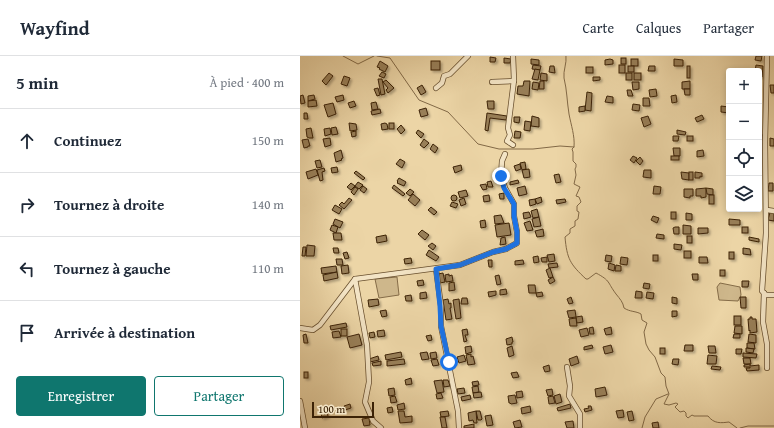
<!DOCTYPE html>
<html lang="fr">
<head>
<meta charset="utf-8">
<style>
  body { margin:0; font-family:"Gentium Book Plus",serif; background:#f6f6f7; color:#1f2937 }
  .controls { position:absolute; right:12px; top:12px; display:grid; overflow:hidden; border-radius:4px; box-shadow:0 2px 6px #0003 }
  .controls button { width:36px; height:36px; display:grid; place-items:center; padding:0; border:0; border-bottom:1px solid #e0e1e3; background:#fff; color:#1f2937; font:20px sans-serif }
  .scale { position:absolute; left:12px; bottom:10px; width:62px; box-sizing:border-box; padding-left:4px; border:2px solid #3c2206; border-top:0; font-size:11px; line-height:14px; white-space:nowrap; color:#3c2206; -webkit-text-stroke:3px #f3e4c5; paint-order:stroke }
  .stop { position:absolute; width:12px; height:12px; margin:-9px; border:3px solid #1a73e8; border-radius:50%; background:#fff }
  .stop.end { background:#1a73e8; border-color:#fff; box-shadow:0 1px 4px #0008 }
  .list { margin:0; padding:0; list-style:none }
  h2 { display:flex; justify-content:space-between; align-items:center; height:52px; margin:0; padding:0 16px; font-size:17px }
  h2 small { font-size:13px; font-weight:400; color:#747a83 }
  .list li { display:grid; grid-template-columns:26px 1fr auto; gap:12px; align-items:center; box-sizing:border-box; height:64px; padding:0 16px; border-top:1px solid #e0e1e3 }
  .list b { display:block; font-size:15px; white-space:nowrap }
  .list em { font-size:13px; font-style:normal; color:#747a83 }
  .actions { display:flex; gap:8px; padding:12px 16px }
  .actions a { flex:1; padding:9px 0; border:1px solid #0f766e; border-radius:4px; text-align:center; font-size:14px; color:#0f766e }
  .actions .main { background:#0f766e; color:#fff }
  .icon { flex:none; width:22px; height:22px; fill:none; stroke:currentColor; stroke-width:2; stroke-linecap:round; stroke-linejoin:round }
  .map { position:relative; flex:none; width:474px; height:372px; overflow:hidden }
  header { display:flex; align-items:center; gap:24px; box-sizing:border-box; height:56px; padding:0 20px; background:#fff; border-bottom:1px solid #e0e1e3 }
  header strong { font-size:19px }
  nav { display:flex; gap:22px; margin-inline-start:auto; font-size:14px }
  main { display:flex }
  aside { flex:1; background:#fff }
  .map>svg:first-child { display:block }
  .green { fill:#ceb78b; stroke:#856c48 }
  .lines { fill:none; stroke-linecap:round; stroke-linejoin:round }
  .stream { stroke:#826946; stroke-width:1 }
  .building { fill:#987f59; stroke:#3c2206; filter:url(#shadow) }
  .minor-casing { stroke:#684f2e; stroke-width:6 }
  .minor { stroke:#f3e4c5; stroke-width:4.5 }
  .route { stroke:#1a73e8; stroke-width:5 }
</style>
</head>
<body>
<header>
<strong>Wayfind</strong>
<nav><a>Carte</a><a>Calques</a><a>Partager</a></nav>
</header>
<main>
<aside>
<h2>5 min<small>À pied · 400 m</small></h2>
<ul class="list">
<li><svg class="icon" aria-label="ahead" viewBox="0 0 24 24"><path d="M12 20V5M6 11l6-6 6 6"/></svg><div><b>Continuez</b></div><em>150 m</em></li>
<li><svg class="icon" aria-label="right" viewBox="0 0 24 24"><path d="M7 20v-9h11M14 6l5 5-5 5"/></svg><div><b>Tournez à droite</b></div><em>140 m</em></li>
<li><svg class="icon" aria-label="left" viewBox="0 0 24 24"><path d="M17 20v-9H6M10 6l-5 5 5 5"/></svg><div><b>Tournez à gauche</b></div><em>110 m</em></li>
<li><svg class="icon" aria-label="arrive" viewBox="0 0 24 24"><path d="M6 21V4h12l-3 4 3 4H6"/></svg><div><b>Arrivée à destination</b></div></li>
</ul>
<div class="actions"><a class="main">Enregistrer</a><a>Partager</a></div>
</aside>
<div class="map">
<svg width="474" height="372" viewBox="0 0 474 372">
  <defs>
    <filter id="shadow"><feDropShadow dx="2" dy="2" stdDeviation="1" flood-color="#0004"/></filter>
  </defs>
  <rect width="100%" height="100%" fill="#ecd5a6"/>
  <filter id="stains"><feTurbulence type="fractalNoise" baseFrequency=".005" numOctaves="4"/><feColorMatrix values="0 0 0 0 .2 0 0 0 0 .09 0 0 0 0 .02 0 0 0 .5 -.17"/></filter>
  <radialGradient id="worn" r=".72"><stop offset=".6" stop-color="#630" stop-opacity="0"/><stop offset="1" stop-color="#630" stop-opacity=".3"/></radialGradient>
  <g class="green">
    <path d="M97,221l2,18 -20,3 -4,-19z"/>
    <path d="M420,227l20,4 1,8 -3,6 -19,-1 -2,-13z"/>
  </g>
  <g class="lines">
    <g class="stream">
      <path d="M43,0l15,8 16,-8"/>
      <path d="M77,0l13,2 29,42 29,12 30,32 21,5h34l27,-3 14,1"/>
      <path d="M266,0c1,7 -3,15 -2,22 3,12 3,24 5,36 2,11 6,22 5,33l-2,2 1,3v9l3,3v3l-1,2 1,6 -2,9 6,3 -4,9 3,1 2,5 -4,4v5l2,1 -1,7 -3,2v5l-5,3v4l-5,4c2,22 5,27 21,42h2l8,-6c15,8 11,9 20,21 4,5 7,8 8,14 6,4 12,3 17,6l1,6 5,3 -3,9 2,12 3,6 6,7 6,16 4,4 1,9 3,8 -5,10 5,1 7,-2 2,1 -3,3 5,5 4,-1 2,2v3l2,2 4,-3 2,1h14c6,8 13,7 21,6l8,6"/>
      <path d="M342,372l3,-11 11,-18 12,-5"/>
      <path d="M440,372l8,-2h26"/>
    </g>
  </g>
  <g class="building">
    <path d="M456,0h6l-1,5 -6,-1z"/>
    <path d="M190,1l6,1 -1,4h-5z"/>
    <path d="M204,2l7,1 -1,4h-6z"/>
    <rect x="321" y="2" width="5" height="6"/>
    <path d="M231,3l8,1v5l-8,-1z"/>
    <path d="M310,3l3,1v4l-8,1v-5z"/>
    <rect x="331" y="3" width="7" height="7"/>
    <path d="M374,3l9,1v6h-9z"/>
    <path d="M80,5l8,5 -3,6 -6,-3 1,-1 -3,-1z"/>
    <rect x="131" y="5" width="9" height="9"/>
    <path d="M233,9l8,1 -1,4 -8,-1z"/>
    <rect x="319" y="9" width="6" height="8"/>
    <path d="M456,9l7,1 -1,11 -3,-1v-5h-4z"/>
    <path d="M250,10h4l1,7 -6,-1z"/>
    <rect x="328" y="10" width="6" height="6"/>
    <path d="M349,10h6v5h-7z"/>
    <rect x="387" y="10" width="3" height="12"/>
    <rect x="286" y="11" width="7" height="6"/>
    <path d="M235,13l5,1 -2,10 -6,-1z"/>
    <path d="M82,16l4,2 -2,4 -5,-2z"/>
    <path d="M29,17l4,3 -7,9 -4,-4z"/>
    <path d="M241,17l6,1v7l-7,-1z"/>
    <rect x="326" y="17" width="6" height="7"/>
    <rect x="334" y="17" width="7" height="7"/>
    <path d="M44,20l6,2 -3,8 -6,-2z"/>
    <path d="M293,21h7v3l-7,1z"/>
    <path d="M78,23h4l3,15 -4,1z"/>
    <path d="M86,24l8,8 -6,5 -2,-3 2,-2 -5,-6z"/>
    <path d="M224,25h6l-1,15 -12,-2 1,-8h5z"/>
    <path d="M240,25h4v8h-5z"/>
    <path d="M390,25v8h-8v-7z"/>
    <path d="M233,26l6,1 -1,7 -6,-1z"/>
    <path d="M332,26h7v7l-6,1z"/>
    <path d="M122,29l4,7 -5,3 -4,-7z"/>
    <path d="M470,29h4v8h-3z"/>
    <path d="M78,32l2,7 -3,1 -3,-7z"/>
    <path d="M356,33l1,7 -7,1 -1,-7z"/>
    <path d="M384,33h6v6h-5z"/>
    <path d="M327,34h4l2,6h-5z"/>
    <path d="M287,36l5,1 -1,18 -6,-1z"/>
    <path d="M3,39l2,8 -4,1 -1,-8z"/>
    <path d="M14,39l1,4 -7,2v-5z"/>
    <path d="M43,39l1,5 -7,2 -2,-5z"/>
    <path d="M376,39l1,7 -5,1 -1,-7z"/>
    <path d="M307,40l6,1v6l-8,-1z"/>
    <path d="M343,42h6l1,8h-7z"/>
    <path d="M16,44l1,6 -9,1v-6z"/>
    <path d="M54,45l2,5 -6,2 -2,-5z"/>
    <path d="M187,45h7v8h-6z"/>
    <path d="M76,46l2,7 -6,1 -1,-7z"/>
    <path d="M33,47l3,11 -8,3 -4,-12z"/>
    <path d="M333,48l7,1 -1,6 -7,-1z"/>
    <path d="M285,50v5l-6,1v-5z"/>
    <path d="M421,50l8,1v6l-8,-1z"/>
    <path d="M126,52l2,7 -7,2 -2,-7z"/>
    <path d="M80,53l1,4 -9,2 -1,-4z"/>
    <path d="M4,57h3l1,6h-4z"/>
    <path d="M187,57l20,3 -1,4 -16,-2 -2,13 -3,-1z"/>
    <path d="M402,59l2,4 -7,3 -2,-4z"/>
    <path d="M232,60l7,2v9l-8,-1z"/>
    <path d="M348,60l3,8 -7,3 -3,-9z"/>
    <path d="M214,61h6l-1,6 -5,-1z"/>
    <path d="M225,65l6,1 -1,9 -6,-1z"/>
    <path d="M49,67l7,1 1,6 -7,1z"/>
    <path d="M85,67l2,1 1,5 -6,1 -1,-6z"/>
    <rect x="89" y="67" width="5" height="6"/>
    <path d="M101,69l4,5 -4,4 -4,-5z"/>
    <path d="M36,71l2,7 -6,1 -1,-7z"/>
    <path d="M11,72l2,10h-4l-2,-1 -1,-8z"/>
    <path d="M30,72l1,6 -6,2 -1,-7z"/>
    <path d="M118,74l6,4 -3,4 -5,-5z"/>
    <path d="M377,74l9,2 -1,3 -8,-1z"/>
    <path d="M56,75v5l-4,1 -1,-5z"/>
    <path d="M215,75l6,1 -1,6h-6z"/>
    <rect x="459" y="79" width="4" height="9"/>
    <path d="M373,80h6l-1,5h-5z"/>
    <rect x="387" y="80" width="6" height="5"/>
    <path d="M30,82l1,7 -6,2 -2,-8z"/>
    <path d="M470,82l4,1v7h-4z"/>
    <path d="M8,83l2,7h-2v1l-4,1 -2,-8z"/>
    <path d="M124,83l5,4 -5,5 -4,-3z"/>
    <path d="M133,88l5,4 -3,5 -5,-4z"/>
    <path d="M373,92h7v8h-6z"/>
    <path d="M41,94l2,8 -2,1 1,1 -6,2 -2,-9z"/>
    <path d="M403,94l1,6 -7,1v-6z"/>
    <path d="M333,100l4,2 -3,5 -4,-3z"/>
    <rect x="371" y="100" width="8" height="4"/>
    <path d="M340,101l3,4 -3,4 -4,-4z"/>
    <path d="M100,103l5,3 -3,6 -6,-4z"/>
    <path d="M20,104l2,7 -5,1 -2,-7z"/>
    <path d="M225,106l1,7 -4,1 -2,-7z"/>
    <path d="M220,108l1,5 -5,2 -2,-5z"/>
    <path d="M161,109l1,5 -7,3 -2,-6z"/>
    <path d="M37,111l1,5 -6,1 -1,-5z"/>
    <path d="M24,112l1,3 -3,1 1,8 -3,1 -3,-11z"/>
    <path d="M16,113l2,6 -10,4 -2,-7z"/>
    <path d="M229,113l1,8 -6,1 -2,-8z"/>
    <path d="M344,114h7v8l-8,-1z"/>
    <path d="M56,115l9,7 -2,2 -9,-7z"/>
    <path d="M381,116l8,1v7l-7,-1z"/>
    <rect x="389" y="116" width="4" height="8"/>
    <path d="M395,116l7,1v4l-2,-1v2h-5z"/>
    <path d="M259,118l2,8 -5,1 -2,-8z"/>
    <path d="M99,122l7,4 -2,4 -7,-3 1,-1 -1,-1z"/>
    <path d="M218,124l1,3 -9,2v-3z"/>
    <path d="M191,125l2,6h-5l-1,-5z"/>
    <path d="M58,126l5,3 -4,4 -4,-3z"/>
    <path d="M51,127l4,3 -4,4 -4,-3z"/>
    <path d="M469,127h4v8h-5z"/>
    <path d="M186,128l1,5 -4,1 -3,-5z"/>
    <path d="M94,129l11,9 -2,2 -11,-8z"/>
    <path d="M63,130l4,3 -3,4 -4,-3z"/>
    <path d="M225,130l2,8 -8,2 -2,-8z"/>
    <path d="M354,130l7,1 -1,7h-7z"/>
    <path d="M55,131l3,2 -4,6 -3,-3z"/>
    <path d="M406,132v9l-5,1v-2h-5v-7z"/>
    <path d="M406,132l7,1v6l-6,-1z"/>
    <path d="M110,133l4,3 -4,4 -4,-3z"/>
    <path d="M384,133h9v7h-3v2l-6,-1z"/>
    <path d="M166,134l2,6 -8,2 -2,-6z"/>
    <path d="M204,137v6h-4l-1,-5z"/>
    <path d="M113,138l7,6 -5,6 -7,-6z"/>
    <circle cx="154" cy="142" r="3"/>
    <path d="M189,139l1,6 -6,1 -1,-6z"/>
    <rect x="409" y="139" width="5" height="9"/>
    <path d="M241,141l1,5 -5,2 -2,-5z"/>
    <path d="M49,142l3,2 -8,9 -5,-4 3,-3 2,2z"/>
    <path d="M164,142l2,6 -5,2 -2,-6z"/>
    <path d="M235,143l1,5 -6,2 -1,-6z"/>
    <path d="M265,143l1,3 -9,2 -1,-4z"/>
    <path d="M152,146l6,2 -2,4 -6,-2z"/>
    <path d="M35,149l7,4 -3,5 -7,-4z"/>
    <path d="M131,151l6,5 -3,3 -6,-5z"/>
    <path d="M237,153l2,8 -6,1 -2,-7z"/>
    <path d="M229,156l2,5 -7,2 -1,-6z"/>
    <rect x="371" y="156" width="5" height="7"/>
    <path d="M470,156h4v9l-6,-1z"/>
    <path d="M386,157l6,1v6h-6z"/>
    <path d="M201,159l3,8 -9,1 -1,-8z"/>
    <path d="M353,160l6,2 -2,5 -6,-3z"/>
    <path d="M239,161l2,9 -7,1 -2,-8z"/>
    <path d="M35,163l8,3 -3,6 -7,-4z"/>
    <path d="M429,163l11,1v5h-11z"/>
    <path d="M185,164l1,7 -5,1 -1,-7z"/>
    <path d="M230,165l3,9 -6,1 -3,-8z"/>
    <path d="M209,167l2,12 -14,2 -2,-12z"/>
    <path d="M32,169l6,2 -2,6 -6,-3z"/>
    <path d="M383,169l8,1v8h-8z"/>
    <path d="M375,171h4v7h-5l-1,-6z"/>
    <rect x="442" y="171" width="6" height="6"/>
    <path d="M398,172h10v5l-10,1z"/>
    <path d="M243,173l1,7 -7,1 -2,-6z"/>
    <path d="M122,174l7,5 -4,5 -7,-6z"/>
    <path d="M33,177h8l1,7h-8z"/>
    <path d="M357,178l7,1v4l-8,-1z"/>
    <path d="M86,179l1,6 -10,2 -1,-6z"/>
    <rect x="387" y="180" width="5" height="7"/>
    <path d="M205,181l1,7 -6,1 1,-7z"/>
    <path d="M449,181l10,2v3l-10,-2z"/>
    <path d="M132,187l4,3 -3,4 -5,-4z"/>
    <path d="M374,188l8,1 -1,5 -7,-1z"/>
    <path d="M7,189l8,1 -1,10h-8z"/>
    <path d="M3,191h3l-1,9h-3z"/>
    <path d="M33,192h5l1,5h-5z"/>
    <path d="M443,192l7,1 1,6 -8,-1z"/>
    <path d="M129,194l10,7 -3,4 -10,-6z"/>
    <rect x="384" y="195" width="7" height="7"/>
    <path d="M47,196l2,6 -4,1 -2,-6z"/>
    <rect x="429" y="196" width="5" height="7"/>
    <path d="M254,198l1,7 -6,1 -2,-7z"/>
    <path d="M306,199l6,1 -1,6 -6,-1z"/>
    <rect x="353" y="199" width="5" height="6"/>
    <path d="M238,200l1,6 -5,1 -1,-6z"/>
    <path d="M247,201v5h-5l-1,-4z"/>
    <path d="M321,201l7,1 -1,7 -7,-1z"/>
    <path d="M399,201h8l1,6h-9z"/>
    <path d="M111,202l1,5 -7,1 -1,-5z"/>
    <path d="M36,203h6l1,6h-6z"/>
    <path d="M188,204h4v7h-3z"/>
    <path d="M223,204l1,4 -9,1v-4z"/>
    <path d="M257,207l1,4 -9,1 -1,-4z"/>
    <path d="M309,207l6,2 -1,6 -6,-2z"/>
    <path d="M48,209l1,8 -7,1 -1,-8z"/>
    <path d="M316,209l5,1v5h-6z"/>
    <path d="M36,210l1,6 -15,2 -1,-6z"/>
    <path d="M250,212l3,9 -4,1 -3,-8z"/>
    <rect x="420" y="214" width="5" height="6"/>
    <path d="M37,216l1,6 -14,3 -1,-6z"/>
    <path d="M143,217l2,9 -5,1 -2,-9z"/>
    <path d="M149,218v2l3,-1 1,6 -7,1 -1,-7z"/>
    <path d="M392,218h6v6h-5z"/>
    <path d="M199,219l2,9 -4,1 -2,-9z"/>
    <path d="M253,221l2,4 -5,3 -2,-4z"/>
    <path d="M123,224l1,5 -6,1 -1,-5z"/>
    <path d="M442,225h7l-1,6h-6z"/>
    <path d="M154,226l1,8 -6,1v-8z"/>
    <path d="M344,227l6,1 -1,5 -6,-1z"/>
    <path d="M228,229h7l1,8h-7z"/>
    <path d="M206,233l1,5 -7,1v-5z"/>
    <path d="M196,235v4l-7,2 -1,-5z"/>
    <path d="M336,235l6,1v6h-7z"/>
    <path d="M126,236l1,6 -7,1v-6z"/>
    <path d="M242,236l1,4 -6,1 -1,-4z"/>
    <path d="M347,236l7,1 -1,6 -7,-1z"/>
    <path d="M111,239l1,6h-6l-1,-5z"/>
    <path d="M271,241l2,6 -4,1 -2,-5z"/>
    <path d="M372,241l5,1v6l-5,-1z"/>
    <path d="M440,241h6v11h-5z"/>
    <path d="M162,242h5l1,6h-7z"/>
    <path d="M78,243l1,6 -10,2 -1,-7z"/>
    <path d="M148,243l1,5 2,-1v5h-1l2,11 -6,1 -3,-20z"/>
    <path d="M159,243l2,19 -5,1 -3,-19z"/>
    <path d="M86,254l1,6 -5,1 -2,-6z"/>
    <path d="M275,254l1,7 -7,1 -2,-7z"/>
    <path d="M372,255h5v5l-5,1z"/>
    <path d="M282,260l1,6 -6,1 -1,-6z"/>
    <rect x="434" y="260" width="7" height="9"/>
    <path d="M450,261h2v2h4l1,13 -7,1v-3l-1,1 -1,-12h2z"/>
    <path d="M276,262l1,8h-7l-1,-7z"/>
    <path d="M46,267l1,4 -16,3 -1,-4z"/>
    <path d="M435,270h7v8l-8,-1z"/>
    <path d="M293,271l1,7h-4l-1,-6z"/>
    <path d="M311,271l1,7 -6,1 -2,-6z"/>
    <path d="M287,272l2,7 -8,2 -2,-7z"/>
    <rect x="41" y="273" width="6" height="7"/>
    <path d="M167,273l1,6h-3l2,6 -3,1 -2,-12z"/>
    <path d="M84,274l1,6 -7,1 -1,-6z"/>
    <path d="M39,275l2,6 -8,1 -1,-6z"/>
    <path d="M74,276l1,5 -5,1 -1,-5z"/>
    <path d="M6,278l2,9h-4l-1,-8z"/>
    <path d="M59,278l3,11 -12,3 -3,-11z"/>
    <path d="M434,278h6v4h-7z"/>
    <path d="M449,278l7,1v8l-8,-1z"/>
    <path d="M131,279l1,5 -4,1 -2,-5z"/>
    <path d="M212,281l1,5h-1v2l-5,1 -1,-6z"/>
    <path d="M447,287h7l1,6 -8,-1z"/>
    <path d="M292,289l1,3 -9,2v-3z"/>
    <path d="M311,289l2,7 -8,2 -2,-7z"/>
    <path d="M385,289h8v6h-9z"/>
    <path d="M171,290l1,6 -6,2 -1,-7z"/>
    <path d="M212,290l2,9 -5,2 -2,-9z"/>
    <path d="M408,290h7l1,7h-7z"/>
    <rect x="360" y="292" width="5" height="6"/>
    <path d="M446,292l8,1 -1,4 -7,-1z"/>
    <path d="M436,293h6l-1,5h-5z"/>
    <path d="M101,296l1,5 -16,3 -1,-5z"/>
    <path d="M127,296l2,7 -7,1 -2,-7z"/>
    <path d="M136,296l1,6 -6,1 -1,-6z"/>
    <path d="M443,297l14,1 -1,4 -13,-1z"/>
    <path d="M171,298v3l2,-1 2,8 -7,1 -2,-10z"/>
    <path d="M164,299l2,6 -7,2 -2,-6z"/>
    <path d="M408,299l9,1 -1,8h-9z"/>
    <path d="M78,300l1,4 -9,2 -1,-3z"/>
    <path d="M153,300l3,7 -4,1 -2,-7z"/>
    <path d="M277,300l2,7 -8,3 -2,-7z"/>
    <path d="M443,302h7l1,6h-7z"/>
    <path d="M104,303l1,5 -18,2v-5z"/>
    <path d="M137,303l2,6 -6,1 -2,-6z"/>
    <path d="M373,303h6l-1,6 -6,-1z"/>
    <path d="M81,305v4l-8,1 -1,-3z"/>
    <path d="M450,308v2l9,-1v5l-12,1 -1,-3h4v-1h-6v-2z"/>
    <path d="M249,309l1,6 -5,1 -2,-5z"/>
    <path d="M412,310l9,1 -1,3 -9,-1z"/>
    <rect x="4" y="316" width="4" height="6"/>
    <path d="M217,316l2,5 -6,1 -2,-5z"/>
    <path d="M111,322l1,6 -6,1 -1,-5z"/>
    <path d="M142,324l2,12 -7,1 -3,-12z"/>
    <path d="M143,324h5l2,6 -6,1z"/>
    <path d="M178,325l1,4 -6,1 -1,-4z"/>
    <path d="M178,330l1,6 -6,1 -1,-6z"/>
    <path d="M305,331l2,8 -11,2 -1,-8z"/>
    <path d="M94,332l1,7 -6,1 -1,-7z"/>
    <path d="M164,332l1,5 -7,1 -1,-5z"/>
    <path d="M252,333l1,6 -5,1 -2,-6z"/>
    <path d="M222,335l1,6 -6,1 -1,-6z"/>
    <path d="M181,336l1,5 -8,1 -1,-5z"/>
    <path d="M141,337l2,5 -6,1 -1,-5z"/>
    <path d="M260,338l2,8 -6,2 -2,-8z"/>
    <path d="M170,339l1,4 -9,2 -1,-4z"/>
    <path d="M215,339l2,8 -6,1 -1,-1h-1l-1,-7z"/>
    <path d="M95,340l2,6 -6,1 -1,-6z"/>
    <path d="M253,340l2,7 -6,1 -1,-7z"/>
    <path d="M104,347l1,6 -7,1 -1,-5z"/>
    <path d="M50,348l1,4 -6,2 -1,-4z"/>
    <path d="M270,348l1,4 -13,3 -1,-3z"/>
    <path d="M230,350l1,6 -9,2 -1,-6z"/>
    <path d="M288,350h3l1,4 -7,2 -1,-3 5,-1z"/>
    <path d="M92,351l1,5 -5,1 -1,-5z"/>
    <path d="M323,354l1,7 -6,1 -2,-7z"/>
    <path d="M98,355h6l1,6 7,-1v6l-12,1z"/>
    <path d="M148,355l1,5 -8,1 -1,-5z"/>
    <path d="M176,355h4l2,8 -1,1h-3z"/>
    <path d="M176,355l1,12h-3l-1,-3 -4,1 -1,-8z"/>
    <path d="M332,355l2,9 -5,1 -2,-9z"/>
    <path d="M27,356l1,4 -6,2 -1,-5z"/>
    <path d="M191,359l2,10 -6,1 -2,-10z"/>
    <path d="M140,361h5l2,11h-5z"/>
    <path d="M69,362l1,7 -6,1 -2,-7z"/>
    <path d="M220,364l2,7 -7,1 -2,-6z"/>
    <path d="M273,365l1,7h-7l-2,-6z"/>
    <path d="M358,366l1,6h-6l-1,-5z"/>
    <path d="M174,368v4h-10v-2z"/>
  </g>
  <g class="lines">
    <defs>
      <g id="minor">
        <path d="M213,0l1,24 -6,48 2,7 -3,6 6,4"/>
        <path d="M467,0l-2,86 1,91 -4,58 4,4h8"/>
        <path d="M192,26l22,-1"/>
        <path d="M136,32l6,-5 2,-7 6,-2 18,-18"/>
        <path d="M467,154l7,1"/>
        <path d="M136,213l5,37v20l17,85 1,17"/>
        <path d="M55,223l12,66 2,37 -4,20 8,19 8,7"/>
        <path d="M464,237l-1,29 4,22v24"/>
        <path d="M0,272l13,2 7,-5 35,-46 105,-14 33,-13 13,-3 11,-6v-11l-3,-16v-12l-9,-16 -4,-12 1,-15 3,-7"/>
        <path d="M267,311l3,19 -1,10 11,18v14"/>
        <path d="M0,345l5,27"/>
      </g>
    </defs>
    <use href="#minor" class="minor-casing"/>
    <use href="#minor" class="minor"/>
  </g>
  <g class="lines">
    <path class="route" d="M149,306l-8,-36 -1,-20 -4,-37 24,-4 33,-13 13,-3 11,-6v-11l-3,-16v-12l-10,-16 -3,-12"/>
  </g>
  <rect width="100%" height="100%" filter="url(#stains)"/>
  <rect width="100%" height="100%" fill="url(#worn)"/>
</svg>
<div class="controls">
<button>+</button>
<button>−</button>
<button><svg class="icon" aria-label="locate" viewBox="0 0 24 24"><circle cx="12" cy="12" r="6"/><path d="M12 2v4M12 18v4M2 12h4M18 12h4"/></svg></button>
<button><svg class="icon" aria-label="layers" viewBox="0 0 24 24"><path d="M12 4l9 5-9 5-9-5zM3 14l9 5 9-5"/></svg></button>
</div>
<div class="scale">100 m</div>
<div class="stop" style="left:149px;top:306px"></div>
<div class="stop end" style="left:201px;top:120px"></div>
</div>
</main>
</body>
</html>
